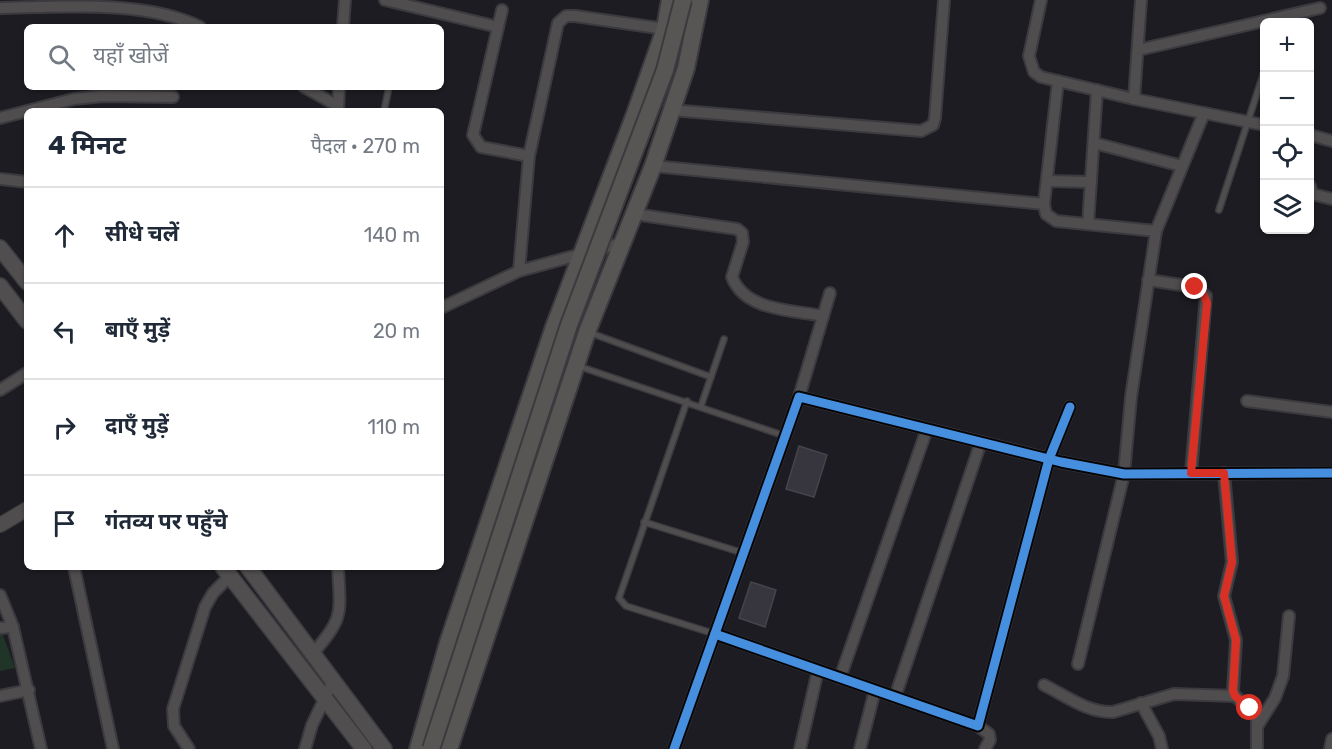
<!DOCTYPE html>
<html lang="hi">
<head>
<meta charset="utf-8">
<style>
  body { margin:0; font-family:Rubik,"Noto Sans Devanagari",sans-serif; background:#f6f6f7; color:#1f2937 }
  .controls { position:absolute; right:18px; top:18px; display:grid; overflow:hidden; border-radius:9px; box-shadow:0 2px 4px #0004 }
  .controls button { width:54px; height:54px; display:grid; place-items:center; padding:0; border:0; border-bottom:2px solid #e0e1e3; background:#fff; color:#1f2937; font:30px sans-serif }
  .stop { position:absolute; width:18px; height:18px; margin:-14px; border:4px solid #d93025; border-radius:50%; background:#fff }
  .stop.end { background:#d93025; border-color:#fff; box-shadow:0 2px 6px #0008 }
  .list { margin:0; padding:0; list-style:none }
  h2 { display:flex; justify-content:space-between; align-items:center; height:78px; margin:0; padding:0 24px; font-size:26px }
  h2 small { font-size:20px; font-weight:400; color:#747a83 }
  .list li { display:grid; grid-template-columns:39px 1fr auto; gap:18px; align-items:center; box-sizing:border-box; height:96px; padding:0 24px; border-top:2px solid #e0e1e3 }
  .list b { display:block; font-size:22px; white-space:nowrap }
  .list em { font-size:20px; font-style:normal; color:#747a83 }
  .icon { flex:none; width:33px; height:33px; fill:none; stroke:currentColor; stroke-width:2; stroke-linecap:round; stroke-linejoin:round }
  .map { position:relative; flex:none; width:1332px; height:749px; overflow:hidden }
  .search { position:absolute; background:#fff; box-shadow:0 2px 4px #0004; left:24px; top:24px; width:420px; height:66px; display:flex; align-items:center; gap:15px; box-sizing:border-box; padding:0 21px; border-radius:9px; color:#747a83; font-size:22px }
  .panel { position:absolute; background:#fff; box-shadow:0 2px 4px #0004; left:24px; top:108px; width:420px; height:462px; border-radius:9px }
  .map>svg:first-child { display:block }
  .green { fill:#213428 }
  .building { fill:#37363e; stroke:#45444a; stroke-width:1.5 }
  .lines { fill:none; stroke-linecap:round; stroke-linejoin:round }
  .service-casing { stroke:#3b3a3e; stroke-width:8 }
  .minor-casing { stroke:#3b3a3e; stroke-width:14 }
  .tertiary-casing { stroke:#3b3a3e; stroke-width:16 }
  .secondary-casing { stroke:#3b3a3e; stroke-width:18 }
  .primary-casing { stroke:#3b3a3e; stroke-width:20 }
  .service { stroke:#4f4d4e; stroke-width:5 }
  .minor { stroke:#4f4d4e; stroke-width:10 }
  .tertiary { stroke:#4f4d4e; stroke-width:14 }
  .secondary { stroke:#504e4e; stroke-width:15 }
  .primary { stroke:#585655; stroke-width:16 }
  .primary-bridge-casing { stroke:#3b3a3e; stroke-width:20; stroke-linecap:butt }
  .primary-bridge { stroke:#585655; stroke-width:16 }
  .cycleway-casing { stroke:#060609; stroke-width:13 }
  .cycleway { stroke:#468fdf; stroke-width:9 }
  .route { stroke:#d93025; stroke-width:8 }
</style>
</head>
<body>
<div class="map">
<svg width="1332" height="749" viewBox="0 0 1332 749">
  <rect width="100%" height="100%" fill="#1d1c22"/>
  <path class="green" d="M0,627l15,41 -15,3z"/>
  <g class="building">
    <path d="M799,446l28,9 -13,42 -28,-8z"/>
    <path d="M751,582l25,8 -11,37 -26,-9z"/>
  </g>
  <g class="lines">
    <defs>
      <g id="service">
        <path d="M384,111l5,-24"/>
        <path d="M1219,210l45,-138"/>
        <path d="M588,332l123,45"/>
        <path d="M578,366l207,70"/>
        <path d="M687,401l-68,197 7,8 89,28"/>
        <path d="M701,406l23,-67"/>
        <path d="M644,522l99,31"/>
      </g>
      <g id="minor">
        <path d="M385,0l113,27"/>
        <path d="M1041,0l-12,56 5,16 7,5 93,22"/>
        <path d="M1141,0l-7,99 130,26"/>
        <path d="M0,8c62,-1 145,-8 200,19"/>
        <path d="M502,10l-29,125 8,12 48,9"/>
        <path d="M343,27l2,-27"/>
        <path d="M1138,50l182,-42"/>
        <path d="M1058,81l-14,123 2,10 10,7 100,10"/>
        <path d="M304,87l34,19"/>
        <path d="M671,110l250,21 12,-6 2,-7 9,-118"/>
        <path d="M338,111l1,-24"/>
        <path d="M0,118l74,-19 29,-3 70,1"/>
        <path d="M1310,135l22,6"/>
        <path d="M1094,143l88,23"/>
        <path d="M653,166l391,38"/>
        <path d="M0,179l27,3"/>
        <path d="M1047,181l44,1"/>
        <path d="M1310,186l2,8 20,5"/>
        <path d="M634,214l103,15 5,4 1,9 -11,35c13,34 60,33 91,39"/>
        <path d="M1088,224l9,-134"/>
        <path d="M519,271l10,-115 29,-133 8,-7h9l90,13"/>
        <path d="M1148,280l47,7 11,9 -15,177"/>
        <path d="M441,308l78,-37 103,-28"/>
        <path d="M0,390l27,-17"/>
        <path d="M799,397l31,-104"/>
        <path d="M1247,401l85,11"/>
        <path d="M1224,473l8,89 -8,34 12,44 -3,51 2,5 22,20v33"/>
        <path d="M74,567l39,182"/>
        <path d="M0,595l13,32 28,122"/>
        <path d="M0,628l13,-1"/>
        <path d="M715,634l263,92 71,-267 21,-52"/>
        <path d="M314,652c31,-35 26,-40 24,-85"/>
        <path d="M1078,664l46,-190 7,-77 25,-166 48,-118"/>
        <path d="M840,678l87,-249"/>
        <path d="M1044,685c22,11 44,28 69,27l61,-18 61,2"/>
        <path d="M0,696l29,-6"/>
        <path d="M895,697l86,-255"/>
        <path d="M1141,703l18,33 3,13"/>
        <path d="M1258,725l17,-27 8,-22 6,-60"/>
        <path d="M978,726l11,8 1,6 -5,9"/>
        <path d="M189,749l-15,-23 -1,-17 32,-102 8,-14 17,-17"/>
        <path d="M305,749l7,-24 22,-46"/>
        <path d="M674,749l125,-352 262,65 63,12 208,-1"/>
        <path d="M800,749l18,-79"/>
        <path d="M860,749l15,-59"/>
        <path d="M1330,749l2,-10"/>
      </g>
      <path id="tertiary" d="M0,525l27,-16"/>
      <g id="secondary">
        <path d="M0,248l27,34"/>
        <path d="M0,286l27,35"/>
        <path d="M223,567l141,182"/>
        <path d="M248,567l136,182"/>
      </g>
      <g id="primary">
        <path d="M418,749l30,-106 106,-316 81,-213 30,-85 5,-29"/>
        <path d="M449,749l138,-417 66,-166 33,-98 14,-68"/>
      </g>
    </defs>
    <use href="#service" class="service-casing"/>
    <use href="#minor" class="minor-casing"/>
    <use href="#tertiary" class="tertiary-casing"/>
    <use href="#secondary" class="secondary-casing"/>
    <use href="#primary" class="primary-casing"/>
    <use href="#service" class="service"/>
    <use href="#minor" class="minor"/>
    <use href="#tertiary" class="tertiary"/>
    <use href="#secondary" class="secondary"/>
    <use href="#primary" class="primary"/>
    <defs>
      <path id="primary-bridge" d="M431,749l138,-424 96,-255 18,-70"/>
    </defs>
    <use href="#primary-bridge" class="primary-bridge-casing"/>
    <use href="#primary-bridge" class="primary-bridge"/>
    <defs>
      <g id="cycleway">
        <path d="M715,634l263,92 71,-267 21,-52"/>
        <path d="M674,749l125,-352 262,65 63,12 208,-1"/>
      </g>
    </defs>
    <use href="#cycleway" class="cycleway-casing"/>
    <use href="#cycleway" class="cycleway"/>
  </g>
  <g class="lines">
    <path class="route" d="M1195,287l7,4 5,12 -16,170h33l8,89 -8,34 12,44 -3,51 2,5 15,12"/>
  </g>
</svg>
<div class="controls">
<button>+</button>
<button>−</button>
<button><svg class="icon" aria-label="locate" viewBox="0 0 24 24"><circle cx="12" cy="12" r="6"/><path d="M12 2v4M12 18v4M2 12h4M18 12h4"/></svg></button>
<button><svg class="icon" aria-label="layers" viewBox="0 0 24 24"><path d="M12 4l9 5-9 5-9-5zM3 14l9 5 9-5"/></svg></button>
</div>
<div class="stop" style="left:1250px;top:708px"></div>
<div class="stop end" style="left:1195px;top:287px"></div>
<div class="search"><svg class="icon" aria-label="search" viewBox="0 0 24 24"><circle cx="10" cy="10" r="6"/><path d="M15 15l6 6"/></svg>यहाँ खोजें</div>
<section class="panel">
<h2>4 मिनट<small>पैदल · 270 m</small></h2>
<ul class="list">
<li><svg class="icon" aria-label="ahead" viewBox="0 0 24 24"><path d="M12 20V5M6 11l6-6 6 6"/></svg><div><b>सीधे चलें</b></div><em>140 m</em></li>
<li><svg class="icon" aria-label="left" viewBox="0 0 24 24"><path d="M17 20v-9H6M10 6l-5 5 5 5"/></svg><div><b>बाएँ मुड़ें</b></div><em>20 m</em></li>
<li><svg class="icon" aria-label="right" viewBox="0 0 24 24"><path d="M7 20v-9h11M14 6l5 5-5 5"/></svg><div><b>दाएँ मुड़ें</b></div><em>110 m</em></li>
<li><svg class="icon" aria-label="arrive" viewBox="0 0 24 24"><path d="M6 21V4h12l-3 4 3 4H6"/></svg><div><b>गंतव्य पर पहुँचे</b></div></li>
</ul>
</section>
</div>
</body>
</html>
